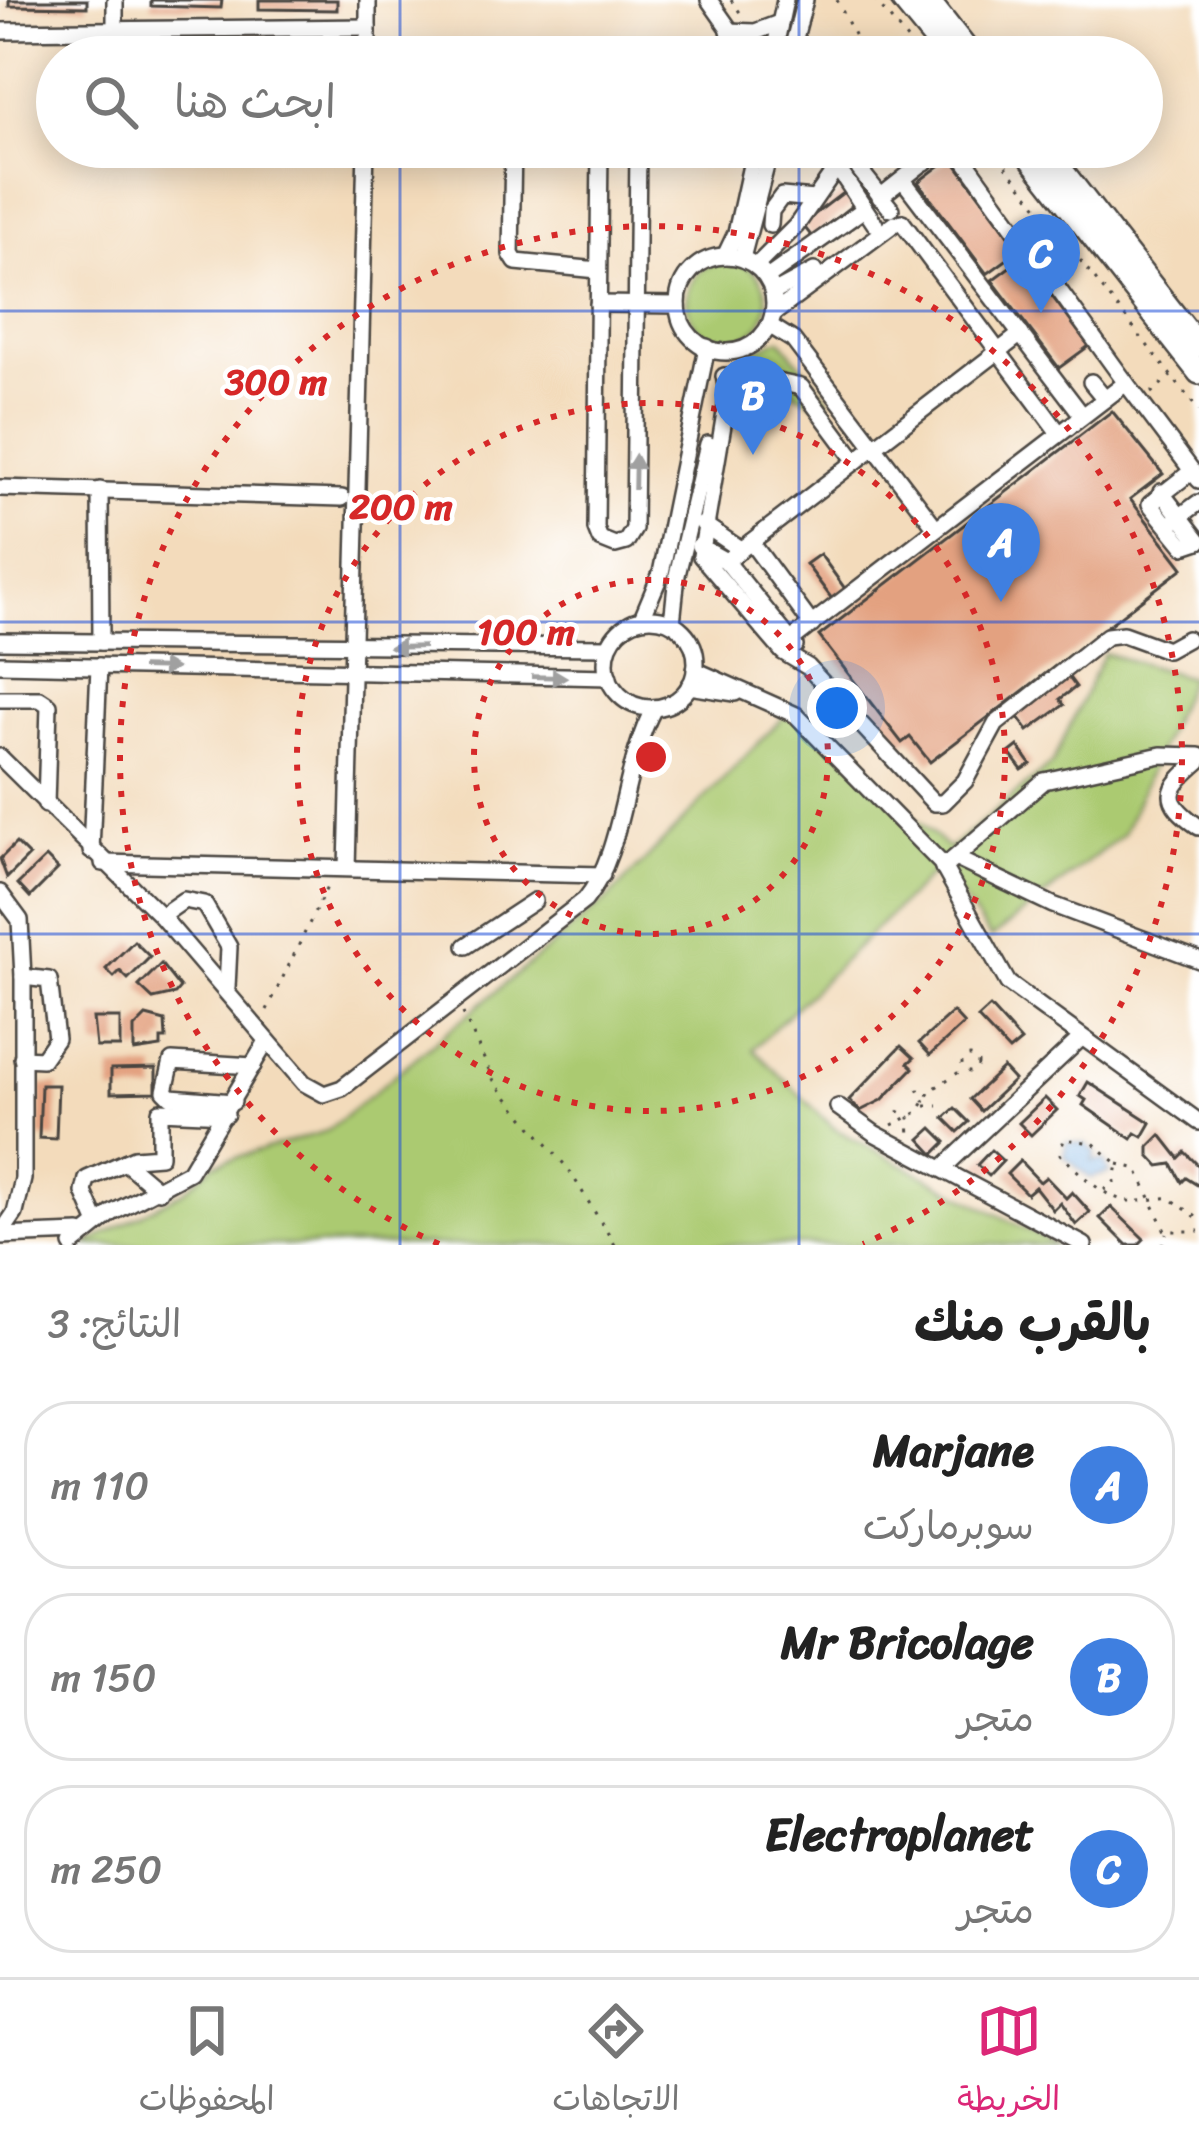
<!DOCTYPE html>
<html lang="ar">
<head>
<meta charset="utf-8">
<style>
  body { margin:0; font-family:Sriracha,"Playpen Sans Arabic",sans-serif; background:#f2f2f2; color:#222; direction:rtl }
  .you { position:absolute; left:837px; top:708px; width:42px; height:42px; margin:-30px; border:9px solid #fff; border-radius:50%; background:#1a73e8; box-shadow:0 0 0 18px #1a73e833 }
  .badge { display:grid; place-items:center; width:78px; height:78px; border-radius:50%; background:#db2777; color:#fff; font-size:39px; font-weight:700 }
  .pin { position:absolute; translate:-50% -99px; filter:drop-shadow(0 3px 6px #0008) }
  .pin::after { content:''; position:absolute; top:63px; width:42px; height:36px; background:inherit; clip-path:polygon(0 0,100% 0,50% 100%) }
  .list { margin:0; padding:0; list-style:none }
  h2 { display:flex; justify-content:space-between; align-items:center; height:156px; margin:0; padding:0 48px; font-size:51px }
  h2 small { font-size:39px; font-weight:400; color:#767676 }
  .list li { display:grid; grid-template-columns:78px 1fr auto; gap:36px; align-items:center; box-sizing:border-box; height:168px; margin:0 24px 24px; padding:0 24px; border:3px solid #e0e0e0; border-radius:48px }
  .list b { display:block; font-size:45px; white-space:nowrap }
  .list p { margin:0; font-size:39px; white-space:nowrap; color:#767676 }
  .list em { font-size:39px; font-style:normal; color:#767676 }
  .icon { flex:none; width:66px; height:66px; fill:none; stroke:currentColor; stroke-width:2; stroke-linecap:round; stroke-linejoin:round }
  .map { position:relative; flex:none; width:1199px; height:1245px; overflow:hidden; direction:ltr }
  .search { position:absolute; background:#fff; box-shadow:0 6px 30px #0003; left:36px; right:36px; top:36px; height:132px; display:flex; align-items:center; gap:30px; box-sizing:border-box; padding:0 42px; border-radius:66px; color:#767676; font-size:45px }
  .sheet { height:732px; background:#fff }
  nav { display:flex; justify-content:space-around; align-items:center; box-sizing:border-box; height:168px; border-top:3px solid #e0e0e0; background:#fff; font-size:33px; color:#767676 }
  nav a { display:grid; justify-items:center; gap:6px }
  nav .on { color:#db2777 }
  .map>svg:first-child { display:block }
  .green { fill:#abca71; stroke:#6b7a4e; stroke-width:3 }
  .water { fill:#71ace2; stroke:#4e6c86; stroke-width:3 }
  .building { fill:#e3a180 }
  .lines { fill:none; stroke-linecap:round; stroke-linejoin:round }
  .minor-casing { stroke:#494541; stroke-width:20 }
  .major-casing { stroke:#494541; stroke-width:26 }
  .path { stroke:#494541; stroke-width:3; stroke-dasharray:3 9; stroke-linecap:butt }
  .minor { stroke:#fff; stroke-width:15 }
  .major { stroke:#fff; stroke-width:21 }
  .oneway { fill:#a0a0a0 }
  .grid { fill:none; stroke:#1d4ed8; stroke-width:3; stroke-opacity:0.55 }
  .ring { fill:none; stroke:#d62828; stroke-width:6; stroke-dasharray:6 12 }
  .centre { fill:#d62828; stroke:#fff; stroke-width:6 }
  .ring-label { font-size:36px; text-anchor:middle; font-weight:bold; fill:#d62828; stroke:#fff; stroke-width:9; stroke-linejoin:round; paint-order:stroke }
</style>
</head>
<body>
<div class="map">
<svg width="1199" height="1245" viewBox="0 0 1199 1245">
  <rect width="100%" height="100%" fill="#fff"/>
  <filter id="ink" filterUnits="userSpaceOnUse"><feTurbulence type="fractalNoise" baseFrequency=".00833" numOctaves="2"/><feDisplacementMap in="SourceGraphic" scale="24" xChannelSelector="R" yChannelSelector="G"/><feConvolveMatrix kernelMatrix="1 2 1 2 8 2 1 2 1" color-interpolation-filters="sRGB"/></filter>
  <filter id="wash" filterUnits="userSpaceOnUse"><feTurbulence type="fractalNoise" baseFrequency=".004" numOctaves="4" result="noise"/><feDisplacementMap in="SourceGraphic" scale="48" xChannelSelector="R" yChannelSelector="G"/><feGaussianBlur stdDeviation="2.7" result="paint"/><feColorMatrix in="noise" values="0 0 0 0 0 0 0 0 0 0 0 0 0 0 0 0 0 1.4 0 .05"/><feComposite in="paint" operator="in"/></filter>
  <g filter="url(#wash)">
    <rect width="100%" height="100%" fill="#f3dbbb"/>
    <g class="green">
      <circle cx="727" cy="301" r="40"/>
      <path d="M780,339l49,60 -9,7 -74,-40v-12z"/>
      <path d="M1104,653l86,25 -67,156 -132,104 -52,-71 -186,182 82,80 221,116h-971l99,-54 30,-27 113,-33 280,-231 185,-192 157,141 103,-85z"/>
    </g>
    <path class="water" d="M1066,1142l20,2 10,9 -4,8 12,-1 5,13 -19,5 -26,-22z"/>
    <g id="blocks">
      <g class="building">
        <path d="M9,0h78v7l-78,-1z"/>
        <path d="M151,0h71l-1,8 -70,-2z"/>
        <path d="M259,0h78v10l-78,-1z"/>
        <path d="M796,147h16l-4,21 -16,-4z"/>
        <path d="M951,157l69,93 -33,24 -69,-92z"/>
        <path d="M844,192l10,12 -42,33 -10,-13z"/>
        <path d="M1023,257l66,89 -30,22 -67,-88z"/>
        <path d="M1112,411l51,63 -33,25 53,69 -253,194 -20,-25 -8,6 -83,-107z"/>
        <path d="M820,554l26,36 -14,9 -26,-35z"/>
        <path d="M1067,675l9,12 -16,12 4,6 -36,26 -13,-18z"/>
        <path d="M1018,746l13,18 -9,6 -13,-17z"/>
        <path d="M16,843l13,13 -22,22 -7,-19z"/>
        <path d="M46,857l12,12 -28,28 -12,-13z"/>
        <path d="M134,941l16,16 -22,22 -8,-8 -6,6 -8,-8z"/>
        <path d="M161,964l19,24 -5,6 -22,5 -14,-13z"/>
        <path d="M990,1007l31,34 -12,10 -31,-33z"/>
        <path d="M953,1012l11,12 -34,31 -11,-12z"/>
        <path d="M146,1016l19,5 1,18h-5v8l-27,4v-23z"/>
        <path d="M93,1018h27v29h-24z"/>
        <path d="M901,1046l13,12 -6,5 5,5 -31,32 -22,11 -11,-11z"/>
        <path d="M156,1068v24l-45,1v-24z"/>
        <path d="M1003,1068l11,12 -33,31 -11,-12z"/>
        <path d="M1088,1082l63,41 -8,14 -7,-4 -4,6 -49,-34 3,-5 -6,-4z"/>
        <path d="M41,1085h17l-2,54 -17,-1z"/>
        <path d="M1045,1098l12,12 -26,25 -12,-12z"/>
        <path d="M955,1108l14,14 -11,10 -14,-14z"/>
        <path d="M932,1128l14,14 -12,12 -14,-15z"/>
        <path d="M1161,1135l18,23 6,-6 14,14v20l-13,-8 -4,4 -10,-18 -13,2 -10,-11v-8z"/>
        <path d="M991,1150l12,11 -14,15 -12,-11z"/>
        <path d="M1020,1161l20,21 6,-5 20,21 6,-6 18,20 -14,13 -16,-22 -7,7 -18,-23 -8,7 -20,-20z"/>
        <path d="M1111,1207l33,32 -6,6h-11l-27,-27z"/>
      </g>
    </g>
  </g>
  <g filter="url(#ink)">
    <use href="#blocks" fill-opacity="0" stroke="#494541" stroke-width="3"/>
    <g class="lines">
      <defs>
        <g id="minor">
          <path d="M368,0v57"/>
          <path d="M709,0l40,57"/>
          <path d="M0,31l368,-4"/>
          <path d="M729,31l26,1 24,-9"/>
          <path d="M115,32v-32"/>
          <path d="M773,57l12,-57"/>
          <path d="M790,57l15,-57"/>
          <path d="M513,147l-2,107 5,8 82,8"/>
          <path d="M600,147l-4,382 4,10 15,6 11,-3 8,-13 4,-382"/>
          <path d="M833,147l4,20 38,57"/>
          <path d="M882,147l-22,16 -1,6 32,40"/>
          <path d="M912,147l13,15"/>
          <path d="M960,153l166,230"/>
          <path d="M903,180l179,235"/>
          <path d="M880,197l63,-50"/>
          <path d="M902,222l157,211"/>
          <path d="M770,225l1,-14 11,-15 32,3"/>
          <path d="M725,256l11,-23 19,-86"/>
          <circle cx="726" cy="304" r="48"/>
          <path d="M742,258l29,-111"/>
          <path d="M756,266l40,-40 41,-59"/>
          <path d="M767,278l97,-69"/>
          <path d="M773,293l41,-22"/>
          <path d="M598,304l80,1"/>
          <path d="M773,314l121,-90"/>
          <path d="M769,325l24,15 143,188"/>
          <path d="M724,376l4,19 -27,161 82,96 25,15 126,136h9l22,-22 31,-57 111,-88 16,-2 44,16 20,-11"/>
          <path d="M729,379l25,-2 47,10 55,74"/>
          <path d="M1091,382l14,17"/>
          <path d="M1192,471l-42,33 34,42 15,-5"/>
          <path d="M0,488l342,10"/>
          <path d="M100,490l1,152"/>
          <path d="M1161,492l38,49"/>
          <path d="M1174,521l24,-18"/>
          <path d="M703,524l37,25"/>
          <path d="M751,542l61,83"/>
          <path d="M699,546l27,15 69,85"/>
          <path d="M726,561l295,-227"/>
          <path d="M642,618l19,-45 46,-226"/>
          <circle cx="651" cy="663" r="45"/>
          <path d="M672,623l5,-48 31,-131"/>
          <path d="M791,640l335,-257 73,97"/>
          <path d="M0,641l608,6"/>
          <path d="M0,664l609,13"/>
          <path d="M695,670l101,45 145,148 67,120 191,139"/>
          <path d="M689,686l46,7"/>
          <path d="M0,699h40l9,6 -3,100"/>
          <path d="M0,757l161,159 143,167 20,11 18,-6 243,-188c40,-49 37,-134 69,-192"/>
          <path d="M1199,761c-34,29 -38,39 0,66"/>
          <path d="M91,851l8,-185"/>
          <path d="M957,859l96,46 146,55"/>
          <path d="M103,863l499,12"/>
          <path d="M347,868l19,-721"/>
          <path d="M943,868l101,-87 117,-26 38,1"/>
          <path d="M0,893l20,27 3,57v202l-8,34 -15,22"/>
          <path d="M161,916l23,-16 20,4 25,43 -2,41"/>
          <path d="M466,946l68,-45"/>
          <path d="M22,1058l20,1 14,-20 -7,-59 -26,-3"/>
          <path d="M233,1102l-62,-5 -6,-6 7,-30 81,5"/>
          <path d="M838,1107l36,26 210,112"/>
          <path d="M125,1162l34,29"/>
          <path d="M943,1168l137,-129"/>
          <path d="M97,1222l-13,-30 3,-13 47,-21 26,-2v-45l66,3"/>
          <path d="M0,1236l80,-3"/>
          <path d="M72,1245l40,-32 77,-41 78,-131"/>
        </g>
        <g id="major">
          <path d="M902,0l47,57"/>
          <path d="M928,0l45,57"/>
          <path d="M1022,147l177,226"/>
          <path d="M1044,147l155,199"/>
        </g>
      </defs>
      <use href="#minor" class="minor-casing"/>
      <use href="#major" class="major-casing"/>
      <g class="path">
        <path d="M731,0l13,18"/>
        <path d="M837,0l28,57"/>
        <path d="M875,0l46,57"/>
        <path d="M991,147l208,264"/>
        <path d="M1151,393l20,-17"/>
        <path d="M267,1010l63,-129"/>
        <path d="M463,1013l32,70 74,87 46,75"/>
        <circle cx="970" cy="1064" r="8"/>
        <path d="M918,1089l7,13"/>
        <path d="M925,1106h13"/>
        <path d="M898,1111l11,6 1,21"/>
        <path d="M892,1125l26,-13 12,-21 32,-21"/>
        <path d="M1118,1164l19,5 28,62h34"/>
        <path d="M1104,1190l11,-9 3,-17 -25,-21 -29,-4 -4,15c18,17 45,47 72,47 13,1 25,-4 38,-3l29,21"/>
        <path d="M1162,1245l5,-12"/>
      </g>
      <use href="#minor" class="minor"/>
      <use href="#major" class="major"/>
    </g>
    <defs><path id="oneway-solid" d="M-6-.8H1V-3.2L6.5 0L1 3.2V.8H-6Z" transform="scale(3)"/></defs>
    <g class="oneway">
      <use href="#oneway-solid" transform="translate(635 472) rotate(-89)"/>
      <use href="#oneway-solid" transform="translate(407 647) rotate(179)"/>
      <use href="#oneway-solid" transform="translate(159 668) rotate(1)"/>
      <use href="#oneway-solid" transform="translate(549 677) rotate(1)"/>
    </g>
  </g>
  <path class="grid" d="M400,0v57M799,0v57M400,147v1098M799,147v1098M0,311h1199M0,622h1199M0,934h1199"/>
  <g class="ring">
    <circle cx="651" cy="757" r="177"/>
    <circle cx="651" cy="757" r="354"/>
    <path d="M439 1244A531 531 0 1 1 863 1244"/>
  </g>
  <circle cx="651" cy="757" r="18" class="centre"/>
  <g class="ring-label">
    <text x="276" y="394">300 m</text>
    <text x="401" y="519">200 m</text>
    <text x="526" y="644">100 m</text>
  </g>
</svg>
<div class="you"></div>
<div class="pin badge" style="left:1001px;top:602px;background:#3f7fe0">A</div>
<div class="pin badge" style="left:753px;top:455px;background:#3f7fe0">B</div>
<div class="pin badge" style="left:1041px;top:313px;background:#3f7fe0">C</div>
<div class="search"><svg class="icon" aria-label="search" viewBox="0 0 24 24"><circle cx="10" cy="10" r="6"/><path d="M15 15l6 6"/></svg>ابحث هنا</div>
</div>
<section class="sheet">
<h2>بالقرب منك<small>النتائج: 3</small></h2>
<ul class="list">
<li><span class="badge" style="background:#3f7fe0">A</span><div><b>Marjane</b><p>سوبرماركت</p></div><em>110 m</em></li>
<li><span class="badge" style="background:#3f7fe0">B</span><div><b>Mr Bricolage</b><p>متجر</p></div><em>150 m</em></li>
<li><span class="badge" style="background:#3f7fe0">C</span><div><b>Electroplanet</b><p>متجر</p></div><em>250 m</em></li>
</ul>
</section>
<nav>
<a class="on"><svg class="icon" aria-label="map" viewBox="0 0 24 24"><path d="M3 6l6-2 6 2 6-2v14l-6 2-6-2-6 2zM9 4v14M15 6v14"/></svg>الخريطة</a>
<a><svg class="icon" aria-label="directions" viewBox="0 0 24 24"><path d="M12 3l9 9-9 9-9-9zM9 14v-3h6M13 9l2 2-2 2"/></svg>الاتجاهات</a>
<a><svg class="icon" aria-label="saved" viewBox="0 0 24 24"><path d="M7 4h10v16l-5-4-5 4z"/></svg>المحفوظات</a>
</nav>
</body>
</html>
